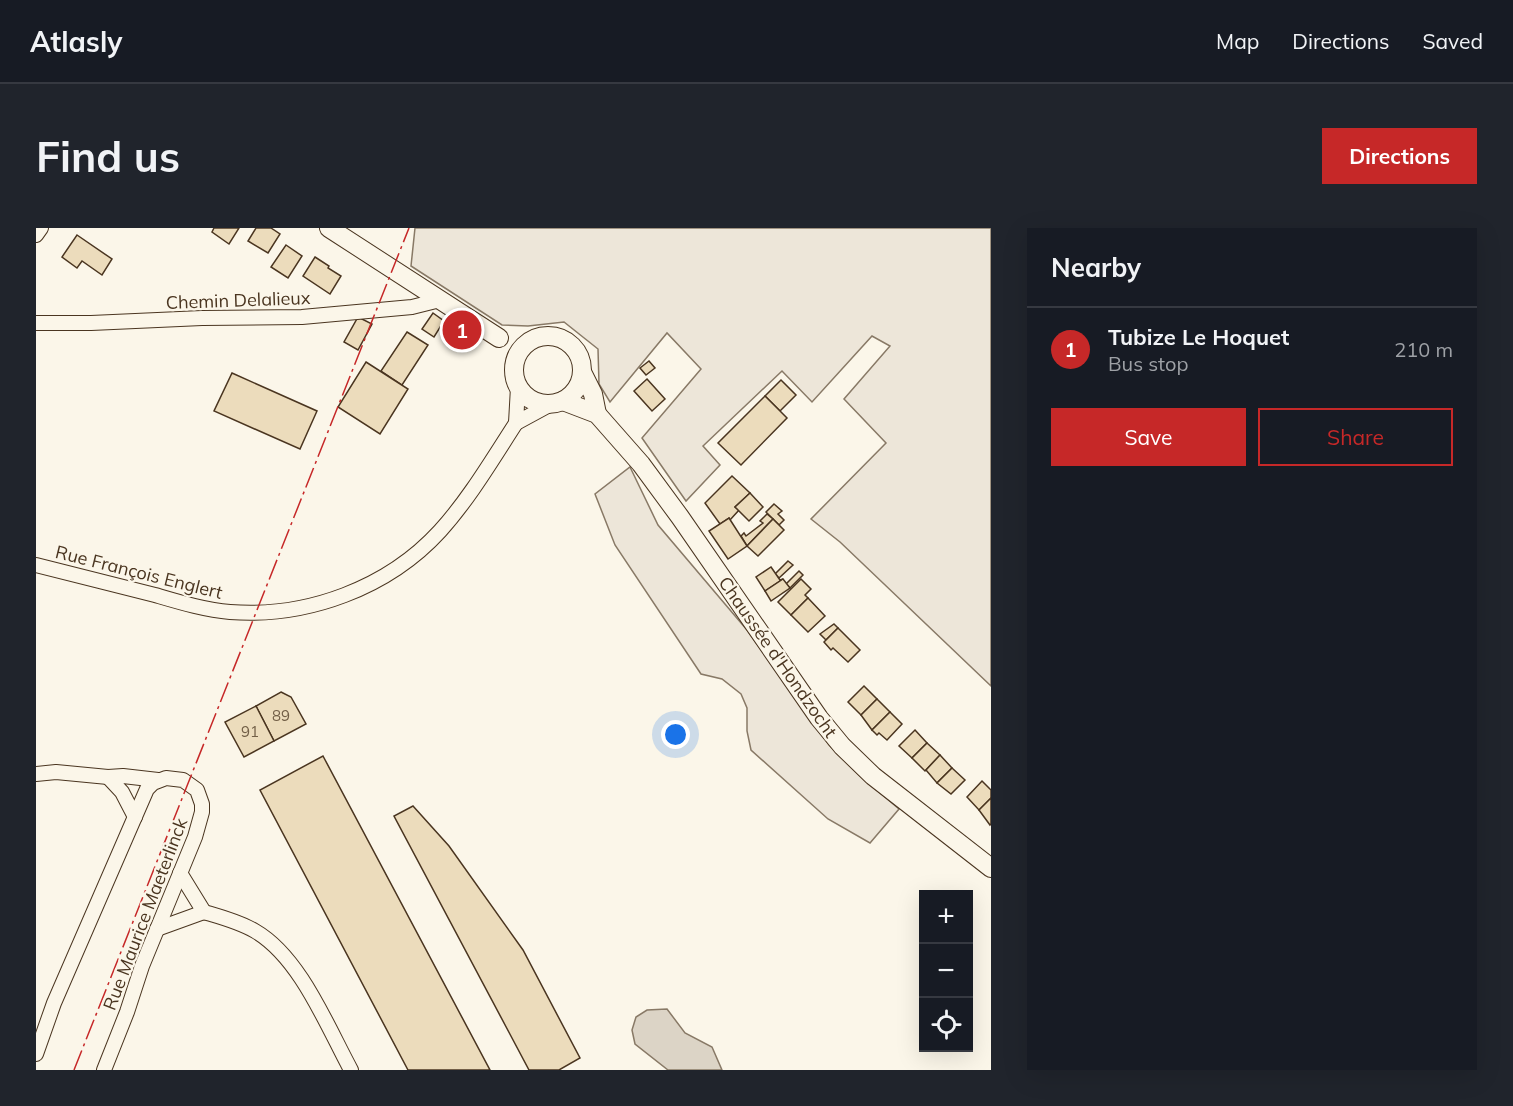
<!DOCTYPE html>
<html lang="en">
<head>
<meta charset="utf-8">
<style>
  body { margin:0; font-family:Mulish,sans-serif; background:#20242c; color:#f1f3f6 }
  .controls { position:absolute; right:18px; bottom:18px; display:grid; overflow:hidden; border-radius:0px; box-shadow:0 6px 24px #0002 }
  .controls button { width:54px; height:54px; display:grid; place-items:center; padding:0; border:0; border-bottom:2px solid #363941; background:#171b24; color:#f1f3f6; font:30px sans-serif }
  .you { position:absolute; left:640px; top:507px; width:21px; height:21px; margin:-15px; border:4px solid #fff; border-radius:50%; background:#1a73e8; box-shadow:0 0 0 9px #1a73e833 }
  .badge { display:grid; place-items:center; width:39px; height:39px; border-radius:50%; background:#c62828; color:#fff; font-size:20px; font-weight:700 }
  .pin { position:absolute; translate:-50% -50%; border:3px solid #fff; box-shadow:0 2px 6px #0006 }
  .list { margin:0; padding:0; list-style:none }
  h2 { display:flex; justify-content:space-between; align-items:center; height:78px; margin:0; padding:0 24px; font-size:26px }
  h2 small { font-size:20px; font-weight:400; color:#9ea1a6 }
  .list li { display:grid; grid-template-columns:39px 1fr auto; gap:18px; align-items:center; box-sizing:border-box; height:84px; padding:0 24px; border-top:2px solid #363941 }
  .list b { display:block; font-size:22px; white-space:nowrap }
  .list p { margin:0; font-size:20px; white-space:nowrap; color:#9ea1a6 }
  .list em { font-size:20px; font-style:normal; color:#9ea1a6 }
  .actions { display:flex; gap:12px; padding:18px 24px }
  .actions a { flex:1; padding:14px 0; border:2px solid #c62828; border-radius:0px; text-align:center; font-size:21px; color:#c62828 }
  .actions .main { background:#c62828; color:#fff }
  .icon { flex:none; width:33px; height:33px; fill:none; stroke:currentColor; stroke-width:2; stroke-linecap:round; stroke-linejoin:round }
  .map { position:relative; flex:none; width:955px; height:842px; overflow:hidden; border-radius:0px }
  header { display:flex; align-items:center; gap:36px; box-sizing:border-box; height:84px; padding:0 30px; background:#171b24; border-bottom:2px solid #363941 }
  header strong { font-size:28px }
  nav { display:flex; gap:33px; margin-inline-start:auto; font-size:21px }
  .intro { display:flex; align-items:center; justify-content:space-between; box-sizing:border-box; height:144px; padding:0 36px }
  h1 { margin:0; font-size:42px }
  .button { padding:15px 27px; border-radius:0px; background:#c62828; color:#fff; font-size:21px; font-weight:700 }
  main { display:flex; gap:36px; padding:0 36px }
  aside { flex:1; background:#171b24; border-radius:0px; box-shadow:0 6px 24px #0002 }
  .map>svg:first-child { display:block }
  .green { fill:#ede6d9; stroke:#887966; stroke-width:1.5 }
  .water { fill:#dcd4c6; stroke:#887966; stroke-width:1.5 }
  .building { fill:#ecdcbc; stroke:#4a3520; stroke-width:1.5 }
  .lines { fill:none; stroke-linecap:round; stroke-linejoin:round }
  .street-casing { stroke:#4a3520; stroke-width:16 }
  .secondary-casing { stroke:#4a3520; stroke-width:20 }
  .street { stroke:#fbf6e9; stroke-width:14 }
  .secondary { stroke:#fbf6e9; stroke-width:18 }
  .power { stroke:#c62828; stroke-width:1.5; stroke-dasharray:21 4.5 3 4.5; stroke-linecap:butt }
  .labels { text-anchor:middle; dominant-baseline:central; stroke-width:4.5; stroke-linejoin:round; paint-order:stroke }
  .number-label { font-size:15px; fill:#725f47 }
  .street-label { font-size:18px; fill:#4a3520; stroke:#fbf6e9 }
</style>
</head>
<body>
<header>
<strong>Atlasly</strong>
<nav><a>Map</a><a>Directions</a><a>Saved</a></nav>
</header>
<div class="intro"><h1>Find us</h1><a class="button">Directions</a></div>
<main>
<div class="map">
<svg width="955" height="842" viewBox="0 0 955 842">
  <rect width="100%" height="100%" fill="#fbf6e9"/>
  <g class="green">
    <path d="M379,0h576v458l-151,-144 -29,-23 75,-76 -42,-44 46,-53 -18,-10 -60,66 -30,-31 -79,75 17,19 -34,36 -44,-63 59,-69 -34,-36 -57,69 -11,-18 -1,-35 -34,-27 -36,4 -26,-1 -91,-59z"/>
    <path d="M594,239l28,58 89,105 82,115 30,30 40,34 -29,34 -42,-24 -77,-69 -4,-19v-23l-6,-14 -19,-15 -21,-5 -86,-129 -20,-51z"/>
  </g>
  <path class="water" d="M631,781l18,24 27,14 10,23h-54l-33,-26 -3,-14 4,-13 11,-7z"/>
  <g class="building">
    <path d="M178,0h25l-10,16 -17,-12z"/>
    <path d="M220,0h15l9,6 -12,19 -20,-12z"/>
    <path d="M41,7l35,24 -10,16 -20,-14 -5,7 -15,-11z"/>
    <path d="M250,17l16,11 -14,22 -17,-11z"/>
    <path d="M279,29l14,9 -1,2 13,8 -11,18 -27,-18z"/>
    <path d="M397,85l11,8 -10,16 -12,-8z"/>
    <path d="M322,89l14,7 -14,26 -14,-8z"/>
    <path d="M371,104l21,13 -26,40 -21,-14z"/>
    <path d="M613,133l6,7 -9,7 -6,-7z"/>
    <path d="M330,134l42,27 -28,45 -42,-27z"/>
    <path d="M196,145l85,38 -17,38 -86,-38z"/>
    <path d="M611,151l18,20 -13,12 -18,-20z"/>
    <path d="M745,152l15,15 -16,16 -15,-15z"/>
    <path d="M729,168l22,22 -46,47 -23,-22z"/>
    <path d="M696,248l18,17 -15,14 4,3 -9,10 -1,-2 -9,6 -15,-21z"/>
    <path d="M714,265l13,14 -14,14 -14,-14z"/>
    <path d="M738,276l8,7 -4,3 6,6 -5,5 -13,-13z"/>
    <path d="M731,286l6,5 -26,27 -6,-10 3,-3 2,3 17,-13 -3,-2z"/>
    <path d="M693,290l18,28 -19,13 -19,-28z"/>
    <path d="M737,291l11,11 -26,26 -11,-10z"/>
    <path d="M752,333l5,4 -14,13 -4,-4z"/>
    <path d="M735,339l9,13 3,-1 -18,12 -9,-14z"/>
    <path d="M763,343l4,4 -13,13 -4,-4z"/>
    <path d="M747,351l7,9 -19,13 -6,-10z"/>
    <path d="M765,351l10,10 -6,6 3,3 -17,17 -13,-13z"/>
    <path d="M772,370l17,18 -17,16 -17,-17z"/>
    <path d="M798,396l4,4 -12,12 -6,-6z"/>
    <path d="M802,400l22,22 -12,12 -15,-14 -2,2 -7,-8z"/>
    <path d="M828,458l13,13 -16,16 -13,-13z"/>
    <path d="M245,464l10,5 15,27 -32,17 -18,-35z"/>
    <path d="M841,471l13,13 -18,18 -11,-15z"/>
    <path d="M220,478l18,35 -30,16 -19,-35z"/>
    <path d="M854,484l12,12 -15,16 -8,-7 -2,2 -5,-5z"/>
    <path d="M879,502l12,13 -15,15 -13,-12z"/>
    <path d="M891,515l13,12 -15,16 -13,-13z"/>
    <path d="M904,527l12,13 -15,15 -11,-13z"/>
    <path d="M287,528l167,314h-82l-148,-280z"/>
    <path d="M916,540l13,12 -14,14 -14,-11z"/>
    <path d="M946,553l9,9v8l-12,12 -12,-13z"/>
    <path d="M955,570v26l-1,1 -11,-15z"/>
    <path d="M377,578l36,40 74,104 57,108 -21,12h-30l-135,-254z"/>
  </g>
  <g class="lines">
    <defs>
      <g id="street">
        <path d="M0,7l5,-7"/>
        <path d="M0,95h55l111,-5 100,-1 110,-10 28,-7"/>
        <path d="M482,159l-2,36 35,-19"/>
        <path d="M0,337c40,10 79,20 119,30 24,7 50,15 75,17 77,6 158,-24 210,-81 29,-32 52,-71 76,-108"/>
        <path d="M0,546l20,-2 52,5"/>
        <path d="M99,589l-13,-25 -14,-15 15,-1 35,4"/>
        <path d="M168,684c17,5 36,10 51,19 45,26 72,95 96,139"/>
        <path d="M121,701l47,-17 -24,-39"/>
        <path d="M0,826l18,-51 93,-214 6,-6 13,-5 17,2 14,10 5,14v8l-7,25 -53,129 -15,46 -23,58"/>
      </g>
      <g id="secondary">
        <path d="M293,0l170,110"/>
        <circle cx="512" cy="142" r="34"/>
        <path d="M547,146l10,20 4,20"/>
        <path d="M527,173l34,13 44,50 39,53 139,201 23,28 31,30 118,92"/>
      </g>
    </defs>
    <use href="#street" class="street-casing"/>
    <use href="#secondary" class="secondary-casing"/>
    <use href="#street" class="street"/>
    <use href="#secondary" class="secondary"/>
    <path class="power" d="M38,842l335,-842"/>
  </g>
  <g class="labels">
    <g class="number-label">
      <text x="245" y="487">89</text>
      <text x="214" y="503">91</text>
    </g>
    <g class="street-label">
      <text transform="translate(202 72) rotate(-2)">Chemin Delalieux</text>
      <text transform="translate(103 344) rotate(14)">Rue François Englert</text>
      <text transform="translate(742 429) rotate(55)">Chaussée d'Hondzocht</text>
      <text transform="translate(109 686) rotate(-69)">Rue Maurice Maeterlinck</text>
    </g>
  </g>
</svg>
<div class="controls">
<button>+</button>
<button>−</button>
<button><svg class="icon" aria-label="locate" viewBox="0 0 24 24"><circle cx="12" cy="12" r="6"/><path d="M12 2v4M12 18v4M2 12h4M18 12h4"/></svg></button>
</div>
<div class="you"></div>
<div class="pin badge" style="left:426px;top:102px">1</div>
</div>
<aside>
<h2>Nearby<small></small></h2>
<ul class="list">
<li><span class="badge">1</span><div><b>Tubize Le Hoquet</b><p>Bus stop</p></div><em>210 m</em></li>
</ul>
<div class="actions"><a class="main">Save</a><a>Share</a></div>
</aside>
</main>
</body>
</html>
